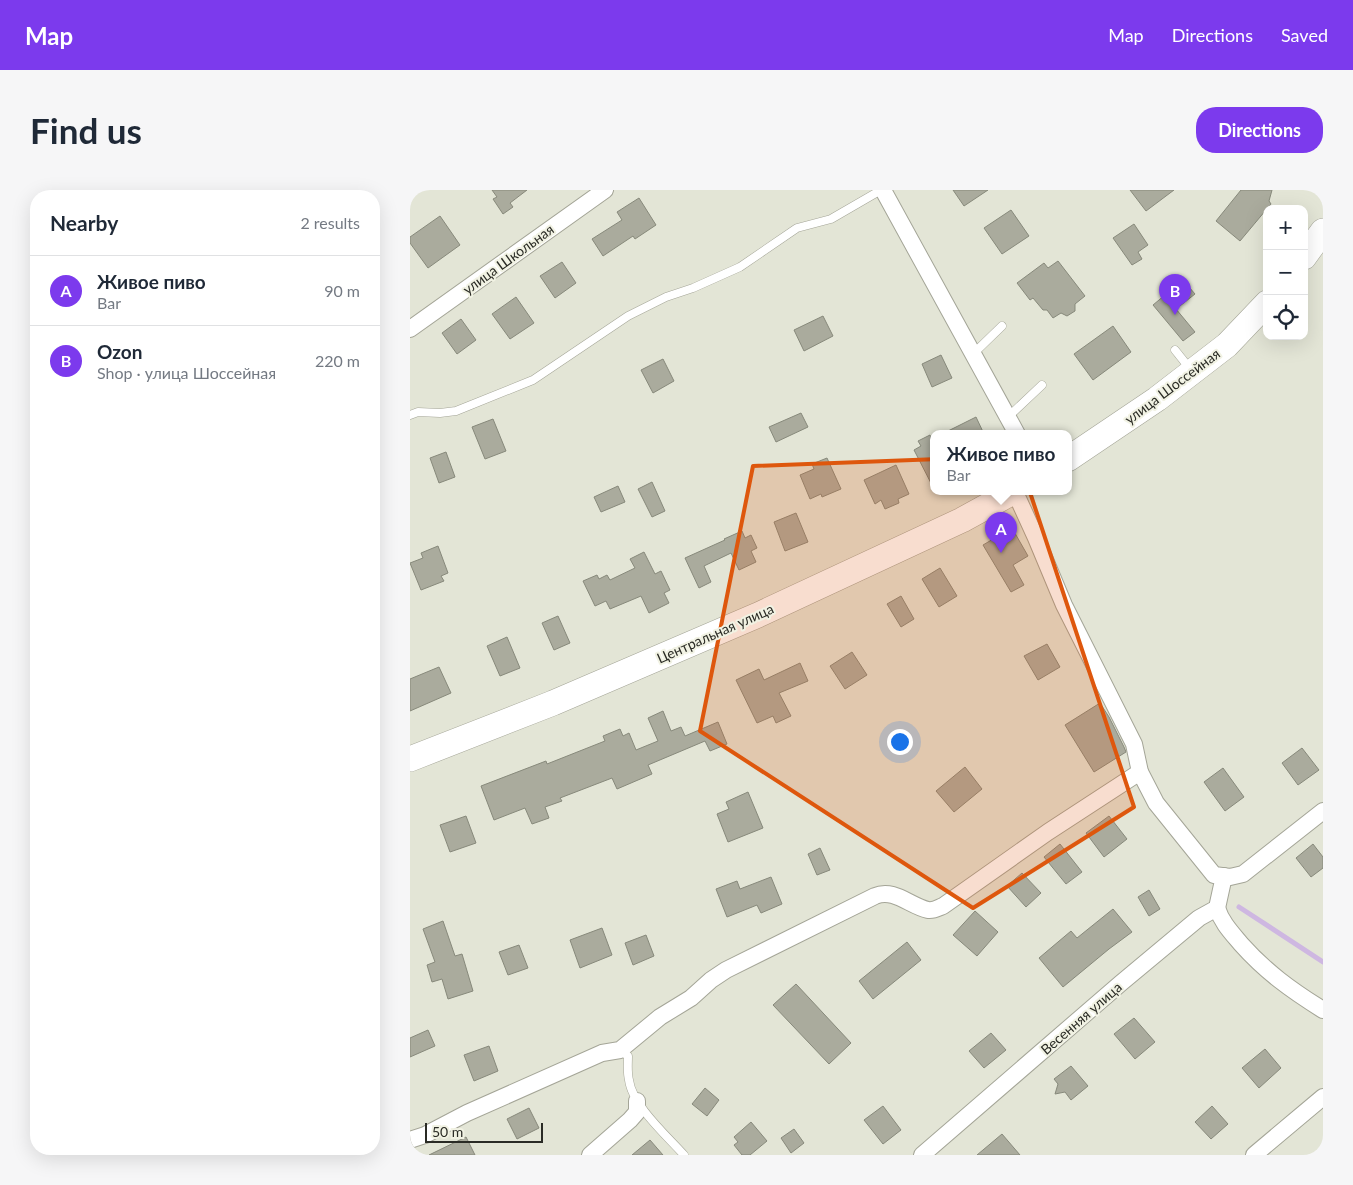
<!DOCTYPE html>
<html lang="en">
<head>
<meta charset="utf-8">
<style>
  body { margin:0; font-family:Lato,sans-serif; background:#f6f6f7; color:#1f2937 }
  .controls { position:absolute; right:15px; top:15px; display:grid; overflow:hidden; border-radius:10px; box-shadow:0 5px 20px #0002 }
  .controls button { width:45px; height:45px; display:grid; place-items:center; padding:0; border:0; border-bottom:1px solid #e0e1e3; background:#fff; color:#1f2937; font:25px sans-serif }
  .scale { position:absolute; left:15px; bottom:12px; width:118px; box-sizing:border-box; padding-left:5px; border:2px solid #2a2b25; border-top:0; font-size:14px; line-height:18px; white-space:nowrap; color:#2a2b25; -webkit-text-stroke:4px #f1f2e3; paint-order:stroke }
  .you { position:absolute; left:489px; top:551px; width:18px; height:18px; margin:-12px; border:4px solid #fff; border-radius:50%; background:#1a73e8; box-shadow:0 0 0 8px #1a73e833 }
  .badge { display:grid; place-items:center; width:32px; height:32px; border-radius:50%; background:#7c3aed; color:#fff; font-size:16px; font-weight:700 }
  .pin { position:absolute; translate:-50% -41px; filter:drop-shadow(0 1px 2px #0008) }
  .pin::after { content:''; position:absolute; top:26px; width:18px; height:15px; background:inherit; clip-path:polygon(0 0,100% 0,50% 100%) }
  .popup { position:absolute; left:520px; top:240px; width:142px; height:65px; box-sizing:border-box; display:grid; place-content:center; border-radius:10px; background:#fff; filter:drop-shadow(0 1px 4px #0005); font-size:16px; white-space:nowrap; color:#747a83 }
  .popup b { font-size:19px; color:#1f2937 }
  .popup::after { content:''; position:absolute; left:50%; top:100%; margin-left:-10px; border:10px solid transparent; border-top-color:#fff }
  .list { margin:0; padding:0; list-style:none }
  h2 { display:flex; justify-content:space-between; align-items:center; height:65px; margin:0; padding:0 20px; font-size:21px }
  h2 small { font-size:16px; font-weight:400; color:#747a83 }
  .list li { display:grid; grid-template-columns:32px 1fr auto; gap:15px; align-items:center; box-sizing:border-box; height:70px; padding:0 20px; border-top:1px solid #e0e1e3 }
  .list b { display:block; font-size:19px; white-space:nowrap }
  .list p { margin:0; font-size:16px; white-space:nowrap; color:#747a83 }
  .list em { font-size:16px; font-style:normal; color:#747a83 }
  .icon { flex:none; width:28px; height:28px; fill:none; stroke:currentColor; stroke-width:2; stroke-linecap:round; stroke-linejoin:round }
  .map { position:relative; flex:none; width:913px; height:965px; overflow:hidden; border-radius:20px }
  header { display:flex; align-items:center; gap:30px; box-sizing:border-box; height:70px; padding:0 25px; background:#7c3aed; color:#fff }
  header strong { font-size:24px }
  nav { display:flex; gap:28px; margin-inline-start:auto; font-size:18px }
  .intro { display:flex; align-items:center; justify-content:space-between; box-sizing:border-box; height:120px; padding:0 30px }
  h1 { margin:0; font-size:35px }
  .button { padding:12px 22px; border-radius:20px; background:#7c3aed; color:#fff; font-size:18px; font-weight:700 }
  main { display:flex; gap:30px; padding:0 30px }
  aside { flex:1; background:#fff; border-radius:20px; box-shadow:0 5px 20px #0002 }
  .map>svg:first-child { display:block }
  .lines { fill:none; stroke-linecap:round; stroke-linejoin:round }
  .stream { stroke:#ceb7e1; stroke-width:5 }
  .building { fill:#aaab9d; stroke:#87897b }
  .lane-casing { stroke:#a4a597; stroke-width:9 }
  .street-casing { stroke:#a4a597; stroke-width:18 }
  .primary-casing { stroke:#a4a597; stroke-width:26 }
  .lane { stroke:#fff; stroke-width:8 }
  .street { stroke:#fff; stroke-width:16 }
  .primary { stroke:#fff; stroke-width:25 }
  .marked { fill:#de570d; fill-opacity:0.2; stroke:#de570d; stroke-width:4; stroke-linejoin:round }
  .labels { text-anchor:middle; dominant-baseline:central; stroke-width:4; stroke-linejoin:round; paint-order:stroke }
  .street-label { font-size:14px; fill:#2a2b25; stroke:#f1f2e3 }
</style>
</head>
<body>
<header>
<strong>Map</strong>
<nav><a>Map</a><a>Directions</a><a>Saved</a></nav>
</header>
<div class="intro"><h1>Find us</h1><a class="button">Directions</a></div>
<main>
<aside>
<h2>Nearby<small>2 results</small></h2>
<ul class="list">
<li><span class="badge">A</span><div><b>Живое пиво</b><p>Bar</p></div><em>90 m</em></li>
<li><span class="badge">B</span><div><b>Ozon</b><p>Shop · улица Шоссейная</p></div><em>220 m</em></li>
</ul>
</aside>
<div class="map">
<svg width="913" height="965" viewBox="0 0 913 965">
  <rect width="100%" height="100%" fill="#e3e5d6"/>
  <g class="lines">
    <path class="stream" d="M829,717l84,55"/>
  </g>
  <g class="building">
    <path d="M82,0h35l-17,13 3,4 -10,7 -10,-15 4,-2z"/>
    <path d="M543,0h35l-24,16z"/>
    <path d="M720,0h44l-28,21z"/>
    <path d="M831,0h31l-3,11 2,3 -31,37 -24,-20z"/>
    <path d="M229,8l17,27 -21,14 -2,-3 -30,20 -11,-17 30,-19 -5,-8z"/>
    <path d="M601,20l18,26 -27,18 -18,-26z"/>
    <path d="M30,26l20,29 -32,23 -18,-25v-6z"/>
    <path d="M724,34l14,21 -10,7 4,7 -10,6 -19,-27z"/>
    <path d="M648,71l27,35 -10,8v7l-8,5 -6,-3 -8,5 -6,-8h-4l-10,-12 -3,2 -13,-17 27,-20 4,5z"/>
    <path d="M152,72l14,21 -21,15 -15,-22z"/>
    <path d="M773,90l12,14 -19,15 19,23 -12,9 -30,-36z"/>
    <path d="M106,107l18,26 -24,16 -18,-25z"/>
    <path d="M413,126l10,20 -29,15 -10,-21z"/>
    <path d="M51,129l15,21 -19,14 -15,-21z"/>
    <path d="M703,136l18,26 -38,28 -19,-26z"/>
    <path d="M531,165l11,23 -20,9 -10,-23z"/>
    <path d="M253,169l11,22 -21,12 -12,-23z"/>
    <path d="M391,223l7,14 -32,15 -7,-15z"/>
    <path d="M566,227l8,17h-42z"/>
    <path d="M83,229l13,32 -21,8 -13,-32z"/>
    <path d="M520,245l2,6 2,-1v49l-20,-39 7,-4 -3,-5z"/>
    <path d="M36,262l9,25 -16,6 -9,-25z"/>
    <path d="M417,268l14,31 -19,8 -1,-3 -11,5 -10,-24 14,-6 -2,-5z"/>
    <path d="M486,275l13,29 -11,5 1,4 -14,6 -4,-9 -6,4 -11,-24z"/>
    <path d="M242,292l13,29 -13,6 -14,-28z"/>
    <path d="M208,296l7,16 -24,10 -7,-15z"/>
    <path d="M386,323l12,29 -23,9 -11,-29z"/>
    <path d="M602,338l16,28 -15,9 11,20 -13,7 -28,-47z"/>
    <path d="M332,341l3,7 6,-3 6,13 -6,3 5,11 -17,8 -8,-17 -27,13 7,16 -12,6 -14,-30 40,-18 -1,-1z"/>
    <path d="M28,356l10,27 -7,3 3,5 -23,9 -11,-27 13,-5 -2,-5z"/>
    <path d="M234,362l11,22 6,-3 9,19 -6,3 5,10 -20,10 -8,-17 -31,13 -4,-8 -11,5 -12,-25 14,-6 2,4 8,-4 3,5 25,-12 -5,-9z"/>
    <path d="M530,378l17,28 -18,11 -17,-28z"/>
    <path d="M491,406l13,23 -13,8 -14,-23z"/>
    <path d="M148,426l12,27 -16,7 -12,-27z"/>
    <path d="M97,447l13,31 -20,8 -13,-30z"/>
    <path d="M637,454l13,23 -22,13 -14,-24z"/>
    <path d="M442,462l15,23 -22,14 -15,-23z"/>
    <path d="M390,473l8,18 -29,12 12,23 -15,7 -3,-7 -16,7 -21,-43 23,-11 5,11z"/>
    <path d="M29,477l12,26 -41,18v-32z"/>
    <path d="M690,513l9,14 15,30 2,5 -32,20 -29,-47z"/>
    <path d="M253,521l8,20 10,-4 4,9 33,-14 9,22 -17,7 -5,-10 -57,24 4,9 -35,15 -5,-11 -52,20 2,3 -17,6 4,11 -17,6 -7,-16 -31,12 -13,-34 65,-25 1,3 58,-23 -2,-5 17,-7 3,7 6,-3 7,17 22,-9 -10,-23z"/>
    <path d="M892,558l17,22 -21,15 -16,-22z"/>
    <path d="M555,577l17,22 -28,23 -18,-21z"/>
    <path d="M813,578l21,29 -19,14 -21,-29z"/>
    <path d="M338,602l15,36 -35,14 -11,-28 12,-5 -3,-7z"/>
    <path d="M56,626l10,27 -26,9 -10,-27z"/>
    <path d="M699,626l18,23 -23,18 -18,-24z"/>
    <path d="M650,654l22,28 -16,12 -22,-27z"/>
    <path d="M903,654l10,13v11l-12,9 -15,-19z"/>
    <path d="M410,658l10,22 -13,5 -9,-21z"/>
    <path d="M612,683l19,20 -15,14 -19,-21z"/>
    <path d="M361,687l11,27 -21,9 -4,-8 -30,12 -11,-28 21,-8 3,8z"/>
    <path d="M739,700l11,19 -11,7 -11,-19z"/>
    <path d="M703,719l19,23 -23,17 -46,38 -24,-29 32,-27 6,7z"/>
    <path d="M565,721l23,21 -21,24 -24,-21z"/>
    <path d="M33,731l12,35 7,-2 11,37 -25,8 -6,-20 -10,3 -5,-17 8,-3 -12,-33z"/>
    <path d="M192,738l10,27 -32,13 -10,-28z"/>
    <path d="M236,745l8,21 -21,9 -8,-22z"/>
    <path d="M497,752l14,18 -48,39 -14,-18z"/>
    <path d="M109,755l9,23 -20,7 -9,-23z"/>
    <path d="M386,794l55,59 -22,21 -56,-59z"/>
    <path d="M724,828l21,24 -20,17 -21,-25z"/>
    <path d="M18,840l7,16 -25,11v-19z"/>
    <path d="M581,843l15,17 -22,18 -15,-17z"/>
    <path d="M79,856l9,25 -24,10 -10,-26z"/>
    <path d="M855,859l16,19 -22,20 -17,-20z"/>
    <path d="M661,876l17,20 -17,14 -6,-8 -10,2 3,-10 -4,-5z"/>
    <path d="M295,898l14,12 -12,16 -15,-12z"/>
    <path d="M473,916l18,24 -18,14 -19,-24z"/>
    <path d="M802,916l16,18 -17,15 -16,-17z"/>
    <path d="M119,918l10,20 -22,11 -10,-20z"/>
    <path d="M341,932l16,19 -17,14h-8l-8,-10 4,-3 -4,-5z"/>
    <path d="M384,939l10,14 -13,10 -10,-15z"/>
    <path d="M592,944l18,21h-43z"/>
    <path d="M56,947l9,18h-46z"/>
    <path d="M240,950l13,15h-31z"/>
  </g>
  <g class="lines">
    <defs>
      <g id="lane">
        <path d="M765,160l16,20"/>
        <path d="M563,164l29,-28"/>
        <path d="M0,225l8,-3 22,1 16,-2 77,-31 95,-64 38,-19 27,-9 47,-21 57,-39 34,-9 50,-29"/>
        <path d="M598,227l34,-32"/>
        <path d="M210,860l8,6c0,8 -1,16 1,24 3,25 38,56 55,75"/>
      </g>
      <g id="street">
        <path d="M473,0l134,244"/>
        <path d="M0,139l195,-139"/>
        <path d="M605,302l21,46 28,67 70,139 6,28 16,31 58,72 16,2 13,-3 80,-63"/>
        <path d="M807,718c5,15 14,24 24,36 25,28 50,46 82,66"/>
        <path d="M0,950l15,-5 42,-22 135,-60 18,-3 40,-33 31,-19 20,-18 15,-10 149,-74c19,-8 35,10 53,14 5,1 10,-2 15,-4l105,-74 92,-60"/>
        <path d="M180,965l40,-35 7,-8v-11"/>
        <path d="M512,965l199,-172 78,-65 18,-10 7,-32"/>
        <path d="M844,965l69,-58"/>
      </g>
      <g id="primary">
        <path d="M894,67l19,-26"/>
        <path d="M658,269l89,-60 70,-54 40,-42"/>
        <path d="M0,569l143,-56 205,-88 204,-95 51,-28"/>
      </g>
    </defs>
    <use href="#lane" class="lane-casing"/>
    <use href="#street" class="street-casing"/>
    <use href="#primary" class="primary-casing"/>
    <use href="#lane" class="lane"/>
    <use href="#street" class="street"/>
    <use href="#primary" class="primary"/>
  </g>
  <path class="marked" d="M608,266l116,351 -161,101 -273,-177 53,-265z"/>
  <g class="labels">
    <g class="street-label">
      <text transform="translate(98 69) rotate(-36)">улица Школьная</text>
      <text transform="translate(762 196) rotate(-37)">улица Шоссейная</text>
      <text transform="translate(305 443) rotate(-24)">Центральная улица</text>
      <text transform="translate(671 828) rotate(-41)">Весенняя улица</text>
    </g>
  </g>
</svg>
<div class="controls">
<button>+</button>
<button>−</button>
<button><svg class="icon" aria-label="locate" viewBox="0 0 24 24"><circle cx="12" cy="12" r="6"/><path d="M12 2v4M12 18v4M2 12h4M18 12h4"/></svg></button>
</div>
<div class="scale">50 m</div>
<div class="you"></div>
<div class="pin badge" style="left:591px;top:363px">A</div>
<div class="popup"><b>Живое пиво</b>Bar</div>
<div class="pin badge" style="left:765px;top:125px">B</div>
</div>
</main>
</body>
</html>
